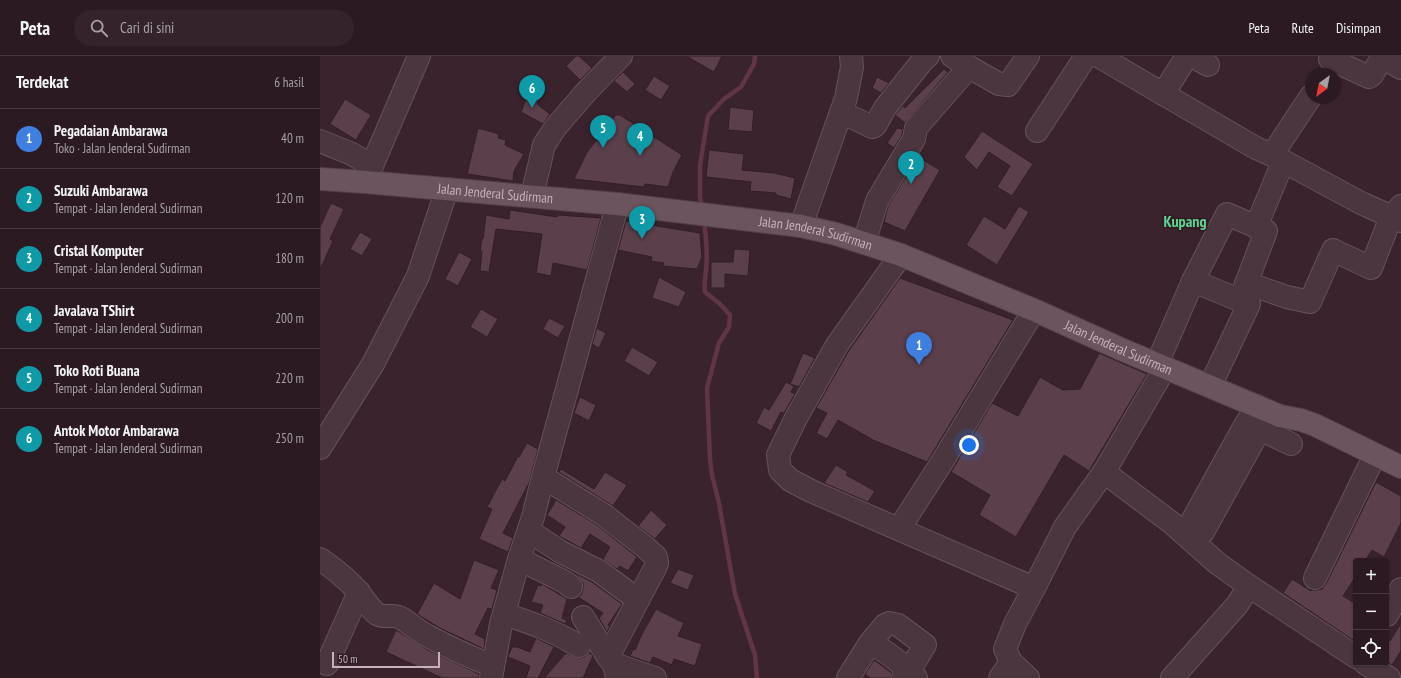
<!DOCTYPE html>
<html lang="id">
<head>
<meta charset="utf-8">
<style>
  body { margin:0; font-family:"PT Sans Narrow",sans-serif; background:#34232a; color:#f1f3f6 }
  .controls { position:absolute; right:12px; bottom:12px; display:grid; overflow:hidden; border-radius:4px; box-shadow:0 1px 3px #0004 }
  .controls button { width:36px; height:36px; display:grid; place-items:center; padding:0; border:0; border-bottom:1px solid #483840; background:#2c1a22; color:#f1f3f6; font:20px sans-serif }
  .compass { position:absolute; left:985px; top:12px; width:36px; height:36px; border-radius:50%; background:#2c1a22; box-shadow:0 1px 3px #0004; rotate:212deg }
  .scale { position:absolute; left:12px; bottom:10px; width:108px; box-sizing:border-box; padding-left:4px; border:2px solid #c7b2ba; border-top:0; font-size:11px; line-height:14px; white-space:nowrap; color:#c7b2ba; -webkit-text-stroke:3px #301c24; paint-order:stroke }
  .you { position:absolute; left:649px; top:389px; width:14px; height:14px; margin:-10px; border:3px solid #fff; border-radius:50%; background:#1a73e8; box-shadow:0 0 0 6px #1a73e833 }
  .badge { display:grid; place-items:center; width:26px; height:26px; border-radius:50%; background:#f787b2; color:#fff; font-size:13px; font-weight:700 }
  .pin { position:absolute; translate:-50% -33px; filter:drop-shadow(0 1px 2px #0008) }
  .pin::after { content:''; position:absolute; top:21px; width:14px; height:12px; background:inherit; clip-path:polygon(0 0,100% 0,50% 100%) }
  .list { margin:0; padding:0; list-style:none }
  h2 { display:flex; justify-content:space-between; align-items:center; height:52px; margin:0; padding:0 16px; font-size:17px }
  h2 small { font-size:13px; font-weight:400; color:#a6a1a5 }
  .list li { display:grid; grid-template-columns:26px 1fr auto; gap:12px; align-items:center; box-sizing:border-box; height:60px; padding:0 16px; border-top:1px solid #483840 }
  .list b { display:block; font-size:15px; white-space:nowrap }
  .list p { margin:0; font-size:13px; white-space:nowrap; color:#a6a1a5 }
  .list em { font-size:13px; font-style:normal; color:#a6a1a5 }
  .icon { flex:none; width:22px; height:22px; fill:none; stroke:currentColor; stroke-width:2; stroke-linecap:round; stroke-linejoin:round }
  .map { position:relative; flex:none; width:1081px; height:622px; overflow:hidden }
  header { display:flex; align-items:center; gap:24px; box-sizing:border-box; height:56px; padding:0 20px; background:#2c1a22; border-bottom:1px solid #483840 }
  header strong { font-size:19px }
  nav { display:flex; gap:22px; margin-inline-start:auto; font-size:14px }
  .search { width:280px; height:36px; background:#34232a; display:flex; align-items:center; gap:10px; box-sizing:border-box; padding:0 14px; border-radius:22px; color:#a6a1a5; font-size:15px }
  main { display:flex }
  aside { flex:1; background:#2c1a22 }
  .map>svg:first-child { display:block }
  .lines { fill:none; stroke-linecap:round; stroke-linejoin:round }
  .stream { stroke:#603547; stroke-width:4.5 }
  .building { fill:#5b3f4b; stroke:#321e26 }
  .minor-casing { stroke:#66525a; stroke-width:24 }
  .major-casing { stroke:#544048; stroke-width:24 }
  .minor { stroke:#4b363f; stroke-width:22 }
  .major { stroke:#6c545e; stroke-width:22 }
  .labels { text-anchor:middle; dominant-baseline:central; stroke-width:3.5; stroke-linejoin:round; paint-order:stroke }
  .street-label { font-size:14px; fill:#c7b2ba; stroke:#301c24 }
  .quarter-label { font-size:16px; font-weight:bold; fill:#60d492; stroke:#301c24 }
</style>
</head>
<body>
<header>
<strong>Peta</strong>
<div class="search"><svg class="icon" aria-label="search" viewBox="0 0 24 24"><circle cx="10" cy="10" r="6"/><path d="M15 15l6 6"/></svg>Cari di sini</div>
<nav><a>Peta</a><a>Rute</a><a>Disimpan</a></nav>
</header>
<main>
<aside>
<h2>Terdekat<small>6 hasil</small></h2>
<ul class="list">
<li><span class="badge" style="background:#3f7fe0">1</span><div><b>Pegadaian Ambarawa</b><p>Toko · Jalan Jenderal Sudirman</p></div><em>40 m</em></li>
<li><span class="badge" style="background:#0f9aa8">2</span><div><b>Suzuki Ambarawa</b><p>Tempat · Jalan Jenderal Sudirman</p></div><em>120 m</em></li>
<li><span class="badge" style="background:#0f9aa8">3</span><div><b>Cristal Komputer</b><p>Tempat · Jalan Jenderal Sudirman</p></div><em>180 m</em></li>
<li><span class="badge" style="background:#0f9aa8">4</span><div><b>Javalava TShirt</b><p>Tempat · Jalan Jenderal Sudirman</p></div><em>200 m</em></li>
<li><span class="badge" style="background:#0f9aa8">5</span><div><b>Toko Roti Buana</b><p>Tempat · Jalan Jenderal Sudirman</p></div><em>220 m</em></li>
<li><span class="badge" style="background:#0f9aa8">6</span><div><b>Antok Motor Ambarawa</b><p>Tempat · Jalan Jenderal Sudirman</p></div><em>250 m</em></li>
</ul>
</aside>
<div class="map">
<svg width="1081" height="622" viewBox="0 0 1081 622">
  <rect width="100%" height="100%" fill="#3b232d"/>
  <g class="lines">
    <g class="stream">
      <path d="M382,152l-2,-11v-32l8,-49 16,-17 17,-12 13,-23 1,-8"/>
      <path d="M384,164c2,16 4,34 2,50 -1,10 -2,12 -1,22l14,11 11,12 -1,12 -10,16 -12,45 3,72 2,15 7,28 16,91 20,61 2,23"/>
    </g>
  </g>
  <g class="building">
    <path d="M256,0h3l13,12 -12,12 -14,-14z"/>
    <path d="M366,0h36l-8,16z"/>
    <path d="M624,13l4,3 -43,51 -10,-8 8,-9 2,2z"/>
    <path d="M303,16l12,12 -8,8 -13,-11z"/>
    <path d="M334,20l16,10 -9,14 -16,-10z"/>
    <path d="M557,21l12,6 -8,10 -9,-5z"/>
    <path d="M210,32l12,6 -5,10 13,10 -7,10 -22,-12z"/>
    <path d="M25,43l26,16 -15,25 -26,-16z"/>
    <path d="M410,51l24,3 -2,22 -24,-2z"/>
    <path d="M296,59h4l62,40 -9,17 -5,15 -23,-3 -1,3 -70,-8 13,-27 19,-24 5,2 3,-6 -3,-3z"/>
    <path d="M158,72l21,6 -1,4 8,2 -1,5 19,9 -10,17 -1,10 -46,-7z"/>
    <path d="M577,72l6,1 -1,6 -8,13 -7,-5z"/>
    <path d="M662,75l51,33 -21,32 -15,-9 13,-21 -21,-14 -12,18 -13,-13z"/>
    <path d="M389,94l35,4 -2,16 32,3 21,5 -4,21 -15,-4v-2l-26,-2 1,-9 -45,-5z"/>
    <path d="M598,101l22,13 -35,61 -21,-9 4,-16z"/>
    <path d="M11,147l13,6 -14,30 3,2 -13,29v-43z"/>
    <path d="M699,150l10,6 -32,53 -31,-20 18,-29 21,13z"/>
    <path d="M190,154l47,7 1,-2 43,3 -14,52 -34,-7 -2,13 -15,-3 6,-39 -46,-5 -7,43 -9,-1 2,-20h-2l2,-12h1l3,-24 23,4z"/>
    <path d="M306,165l74,12 2,24 -5,12 -34,-3 1,-3 -13,-2 1,-4 -34,-7z"/>
    <path d="M40,176l12,7 -10,17 -12,-7z"/>
    <path d="M414,193l16,1 -2,26 -23,-2v14h-14v-26h22z"/>
    <path d="M139,196l13,7 -14,27 -13,-7z"/>
    <path d="M339,221l27,15 -7,15 -27,-9z"/>
    <path d="M580,222l113,42 -86,142 -54,-22 -35,-20 -11,19 -11,-6 11,-20 -11,-5 32,-56z"/>
    <path d="M161,253l17,10 -11,18 -17,-10z"/>
    <path d="M229,262l16,8 -7,12 -15,-9z"/>
    <path d="M277,272l9,5 -7,15 -7,-4z"/>
    <path d="M312,291l26,15 -9,14 -25,-15z"/>
    <path d="M483,297l12,5 -16,29 -9,-3z"/>
    <path d="M779,297l48,21 -58,97 -25,-16 -48,82 -37,-22 11,-20 -39,-23 41,-69 26,13 22,-39 23,13 17,-1z"/>
    <path d="M466,326l8,4 -3,6 4,2 -11,19 -3,-1 -10,19 -15,-8 8,-16 5,3z"/>
    <path d="M260,341l16,8 -7,16 -15,-8z"/>
    <path d="M207,387l11,6 -9,34 -26,50 10,5 -5,14 -29,-13 13,-30 -5,-2 15,-28 3,2 13,-25 1,1z"/>
    <path d="M516,409l12,7 -2,3 29,16 -7,11 -44,-19z"/>
    <path d="M241,413l33,20 11,-17 22,13 -14,21 -54,-34z"/>
    <path d="M1056,426l25,14v27l-17,34 -12,-7 -7,11h-9v15l-13,20 13,8v38l-73,-49 9,-14 19,12 1,-1h4l6,-1 4,-5z"/>
    <path d="M236,444l41,25 40,32 -9,14 -8,-5 -3,3 -14,-10 7,-12 -20,-13 -9,14 -22,-12 6,-9 -18,-12z"/>
    <path d="M331,454l16,15 -12,14 -17,-13z"/>
    <path d="M224,500l11,7 37,19 30,22 -14,21 2,1 -3,6 -8,-14 4,-5 -25,-16 3,-2 2,-6v-6l-4,-5 -8,-7 -27,-14z"/>
    <path d="M154,504l25,10 -8,18 6,2 -5,19 -4,-1 -13,26 10,5 -1,10 -44,-21 -23,-14 17,-31 26,16z"/>
    <path d="M358,513l16,6 -6,15 -18,-7z"/>
    <path d="M222,528l25,15 -5,19 5,2 -2,4 -25,-11 3,-8 -12,-3 7,-17 3,1z"/>
    <path d="M336,553l28,14 -6,13 24,8 -7,22 -21,-7 -2,6 -19,-8 -3,6 -20,-7 4,-8 1,2 7,-16z"/>
    <path d="M1081,567v28l-9,14 -6,-4v-23l4,3z"/>
    <path d="M76,574l32,20 51,24v4h-37l-56,-26z"/>
    <path d="M216,582l18,9 -16,31h-12l4,-12 -22,-9 4,-10h5l13,5z"/>
    <path d="M246,597l13,5 6,-1 4,-4 2,1 2,2 -10,22h-39z"/>
    <path d="M554,604l18,13 -1,5h-21l-5,-4z"/>
  </g>
  <g class="lines">
    <defs>
      <g id="minor">
        <path d="M632,0l17,11"/>
        <path d="M778,0l158,92 16,7 89,48 40,18"/>
        <path d="M872,0l16,9"/>
        <path d="M1010,3l39,18 3,-2 9,-16h4l16,9"/>
        <path d="M843,38l24,-38"/>
        <path d="M521,56l31,15 3,-1 10,-18 38,-48 5,-4"/>
        <path d="M717,75l49,-75"/>
        <path d="M0,85l32,13 20,12"/>
        <path d="M952,99l39,-59"/>
        <path d="M45,126l54,-126"/>
        <path d="M212,140l12,-51 11,-17 31,-36 35,-36"/>
        <path d="M481,170l45,-128 6,-31 -1,-11"/>
        <path d="M936,171l27,-65"/>
        <path d="M544,187l13,-42 37,-62 2,-11 53,-61 30,17 9,1 20,-29"/>
        <path d="M581,199l-64,90 -41,73 -18,37 2,15 10,10 21,11 223,97 31,-61 39,-55 61,-104"/>
        <path d="M873,225l56,23 -39,82"/>
        <path d="M926,227l41,14 23,5 23,-52 38,18 20,-51 10,-11"/>
        <path d="M837,308l36,-83 34,-67 39,17 -26,69"/>
        <path d="M927,366l13,7 -57,103 -5,1 -6,-6v-6l52,-94 13,-21"/>
        <path d="M940,373l31,15"/>
        <path d="M0,392l53,-84 45,-88 29,-87"/>
        <path d="M784,416l69,52 44,39 32,23 -12,19 -65,73"/>
        <path d="M223,421l61,38 41,32 11,10 1,6 -2,5 -47,89 6,7 3,14"/>
        <path d="M579,473l43,-67 92,-152"/>
        <path d="M209,475l32,21 38,19 39,29"/>
        <path d="M0,503c12,8 31,23 39,34 6,7 11,16 18,21 8,5 16,-1 24,4 8,5 16,12 25,17 22,12 44,22 67,31"/>
        <path d="M199,503l46,23 6,5"/>
        <path d="M995,522l54,-111"/>
        <path d="M929,530l107,71"/>
        <path d="M184,558c28,9 50,17 75,32"/>
        <path d="M1067,559l14,-26"/>
        <path d="M263,561l25,40"/>
        <path d="M550,587l15,-18 4,-2 9,2 27,20 -16,26 -6,7"/>
        <path d="M1045,607l24,15"/>
        <path d="M7,608l32,-72"/>
        <path d="M294,608l41,14"/>
        <path d="M171,622l10,-54 18,-65 14,-42 10,-40 71,-260 3,-13"/>
        <path d="M528,622l22,-35c17,8 33,22 46,35"/>
        <path d="M680,622l11,-16"/>
        <path d="M708,622l-17,-16 -6,-13 10,-25 19,-36"/>
      </g>
      <g id="major">
        <path id="s1" d="M0,123l45,3 252,22 184,22 35,8 65,21 133,55 89,40 157,66 21,4 14,5 86,42"/>
      </g>
    </defs>
    <use href="#minor" class="minor-casing"/>
    <use href="#major" class="major-casing"/>
    <use href="#minor" class="minor"/>
    <use href="#major" class="major"/>
  </g>
  <g class="labels">
    <g class="street-label">
      <text stroke="none"><textPath href="#s1" startOffset="176">Jalan Jenderal Sudirman</textPath></text>
      <text stroke="none"><textPath href="#s1" startOffset="499">Jalan Jenderal Sudirman</textPath></text>
      <text stroke="none"><textPath href="#s1" startOffset="824">Jalan Jenderal Sudirman</textPath></text>
    </g>
    <g class="quarter-label">
      <text x="865" y="165">Kupang</text>
    </g>
  </g>
</svg>
<div class="controls">
<button>+</button>
<button>−</button>
<button><svg class="icon" aria-label="locate" viewBox="0 0 24 24"><circle cx="12" cy="12" r="6"/><path d="M12 2v4M12 18v4M2 12h4M18 12h4"/></svg></button>
</div>
<svg class="compass" viewBox="-18 -18 36 36"><path d="M0-13l5 13h-10z" fill="#e53935"/><path d="M0 13l5-13h-10z" fill="#a6a1a5"/></svg>
<div class="scale">50 m</div>
<div class="you"></div>
<div class="pin badge" style="left:599px;top:309px;background:#3f7fe0">1</div>
<div class="pin badge" style="left:591px;top:128px;background:#0f9aa8">2</div>
<div class="pin badge" style="left:322px;top:183px;background:#0f9aa8">3</div>
<div class="pin badge" style="left:320px;top:100px;background:#0f9aa8">4</div>
<div class="pin badge" style="left:283px;top:92px;background:#0f9aa8">5</div>
<div class="pin badge" style="left:212px;top:52px;background:#0f9aa8">6</div>
</div>
</main>
</body>
</html>
